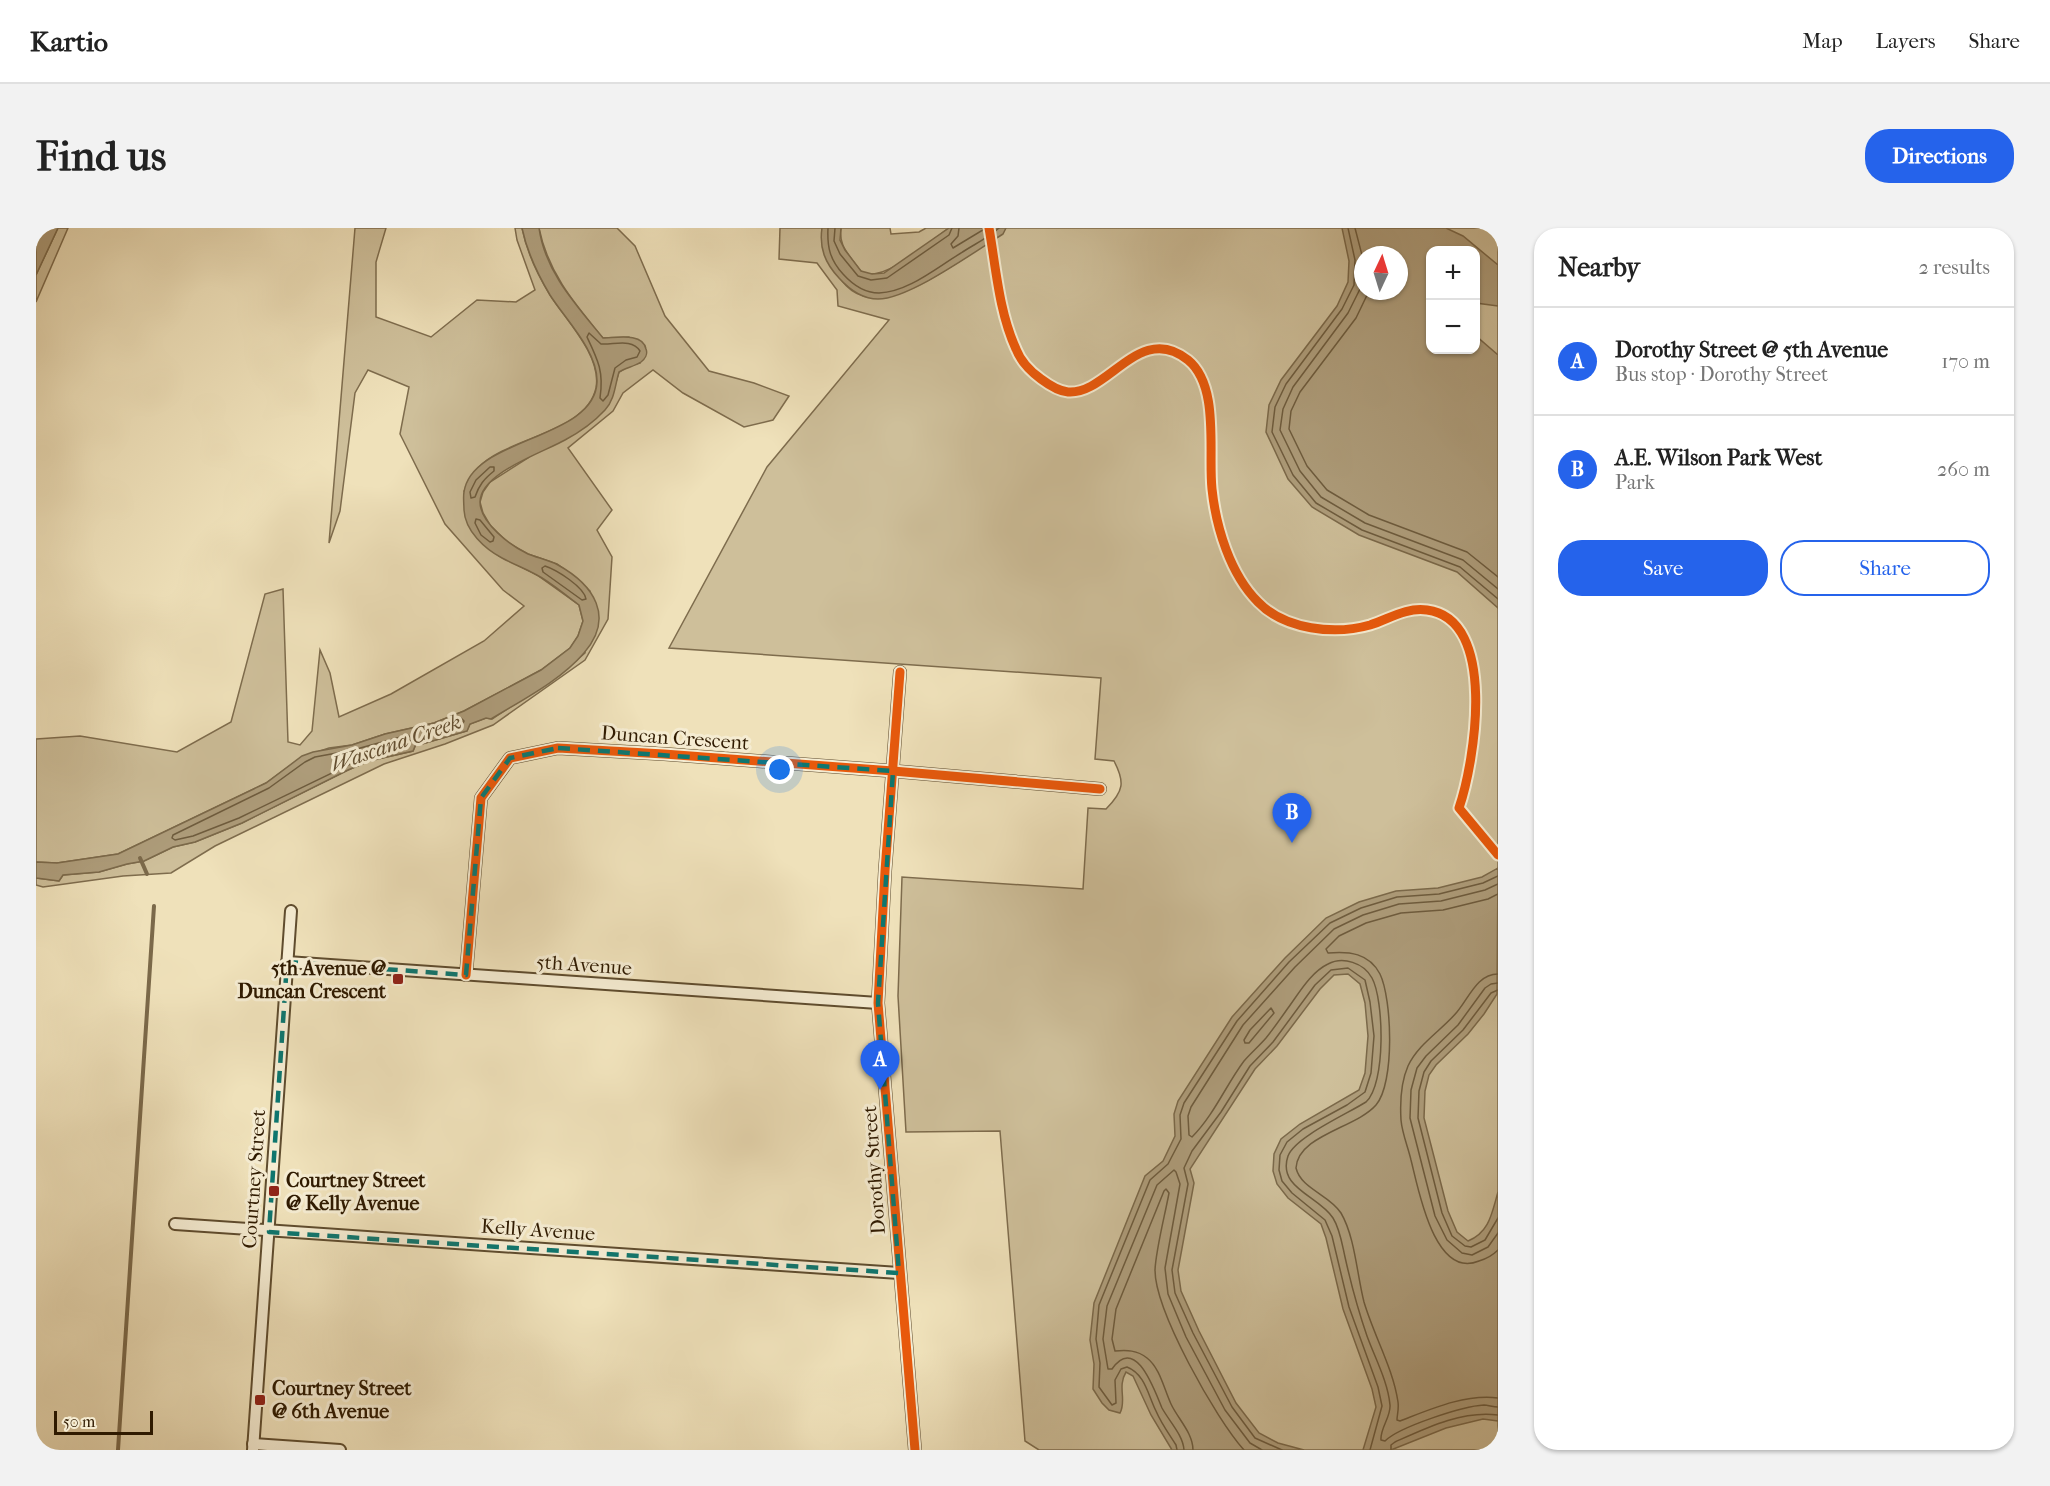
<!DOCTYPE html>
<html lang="en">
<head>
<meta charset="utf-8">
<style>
  body { margin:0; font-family:"IM FELL French Canon",serif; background:#f2f2f2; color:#222 }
  .controls { position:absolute; right:18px; top:18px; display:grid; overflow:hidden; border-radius:12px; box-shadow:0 2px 4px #0004 }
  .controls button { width:54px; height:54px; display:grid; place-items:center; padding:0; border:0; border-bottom:2px solid #e0e0e0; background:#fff; color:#222; font:30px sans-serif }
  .compass { position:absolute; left:1318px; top:18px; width:54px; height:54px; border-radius:50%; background:#fff; box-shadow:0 2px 4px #0004; rotate:4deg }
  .scale { position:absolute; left:18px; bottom:15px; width:99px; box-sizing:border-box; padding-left:6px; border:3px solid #2f1a00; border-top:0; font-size:16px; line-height:21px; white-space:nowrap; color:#2f1a00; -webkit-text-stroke:4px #f5ecd2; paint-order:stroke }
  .you { position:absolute; left:744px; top:542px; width:21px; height:21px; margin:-15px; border:4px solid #fff; border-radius:50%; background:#1a73e8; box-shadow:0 0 0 9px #1a73e833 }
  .badge { display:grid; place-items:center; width:39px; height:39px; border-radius:50%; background:#2563eb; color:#fff; font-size:20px; font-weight:700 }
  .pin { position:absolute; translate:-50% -50px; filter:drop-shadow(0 2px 3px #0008) }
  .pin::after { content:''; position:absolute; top:32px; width:21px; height:18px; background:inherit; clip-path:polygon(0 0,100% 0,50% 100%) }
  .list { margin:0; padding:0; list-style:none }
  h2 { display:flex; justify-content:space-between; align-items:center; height:78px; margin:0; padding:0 24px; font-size:26px }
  h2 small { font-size:20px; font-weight:400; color:#767676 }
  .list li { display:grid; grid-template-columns:39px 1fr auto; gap:18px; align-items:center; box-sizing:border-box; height:108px; padding:0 24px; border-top:2px solid #e0e0e0 }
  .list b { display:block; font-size:22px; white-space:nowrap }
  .list p { margin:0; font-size:20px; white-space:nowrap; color:#767676 }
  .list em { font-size:20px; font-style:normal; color:#767676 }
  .actions { display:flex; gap:12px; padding:18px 24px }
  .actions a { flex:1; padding:14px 0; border:2px solid #2563eb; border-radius:24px; text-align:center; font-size:21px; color:#2563eb }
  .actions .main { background:#2563eb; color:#fff }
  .map { position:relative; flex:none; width:1462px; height:1222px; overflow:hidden; border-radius:24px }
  header { display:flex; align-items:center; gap:36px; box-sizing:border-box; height:84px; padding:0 30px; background:#fff; border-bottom:2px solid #e0e0e0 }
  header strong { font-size:28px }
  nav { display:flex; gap:33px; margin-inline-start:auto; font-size:21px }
  .intro { display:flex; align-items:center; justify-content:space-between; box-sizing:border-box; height:144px; padding:0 36px }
  h1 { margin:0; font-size:42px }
  .button { padding:15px 27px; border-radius:24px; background:#2563eb; color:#fff; font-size:21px; font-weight:700 }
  main { display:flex; gap:36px; padding:0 36px }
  aside { flex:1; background:#fff; border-radius:24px; box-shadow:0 2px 4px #0004 }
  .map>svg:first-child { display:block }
  .green { fill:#cebf9a; stroke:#7e6c4d; stroke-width:1.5; fill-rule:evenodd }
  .water { fill:#ae9d7b; stroke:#7b694a; stroke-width:1.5; fill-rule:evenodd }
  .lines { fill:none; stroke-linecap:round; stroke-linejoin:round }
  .shore { stroke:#6e5c3e; stroke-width:1.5 }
  .stream { stroke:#7b694a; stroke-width:4 }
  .street-casing { stroke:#5f4c2e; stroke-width:14 }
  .street { stroke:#f5ecd2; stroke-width:10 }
  .cycleway-casing { stroke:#f5ecd2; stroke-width:13 }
  .cycleway { stroke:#e8590c; stroke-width:9 }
  .marked { fill:none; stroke:#0f766e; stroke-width:4.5; stroke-dasharray:12 8; stroke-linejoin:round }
  .poi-dot { fill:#8f2418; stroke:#f5ecd2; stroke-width:2 }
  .labels { text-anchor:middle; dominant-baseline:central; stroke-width:6; stroke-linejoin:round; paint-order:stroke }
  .street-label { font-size:20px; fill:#2f1a00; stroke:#f5ecd2 }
  .poi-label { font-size:20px; font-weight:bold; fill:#2f1a00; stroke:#f5ecd2; text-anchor:start }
  .water-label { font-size:21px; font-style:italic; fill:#624e31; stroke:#f5ecd2 }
</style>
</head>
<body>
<header>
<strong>Kartio</strong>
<nav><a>Map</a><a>Layers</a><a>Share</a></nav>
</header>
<div class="intro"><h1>Find us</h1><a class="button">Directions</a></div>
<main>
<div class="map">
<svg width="1462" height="1222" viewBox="0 0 1462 1222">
  <rect width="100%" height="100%" fill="#efe1ba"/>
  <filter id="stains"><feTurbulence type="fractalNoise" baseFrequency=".00333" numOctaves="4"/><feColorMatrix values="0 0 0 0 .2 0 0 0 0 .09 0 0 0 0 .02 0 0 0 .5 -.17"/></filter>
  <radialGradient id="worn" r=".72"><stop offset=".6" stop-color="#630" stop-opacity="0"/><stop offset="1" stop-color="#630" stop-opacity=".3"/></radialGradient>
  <g class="green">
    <path d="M22,0h10l-32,74v-27z"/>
    <path d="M319,0h31l-10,34v55l55,20 46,-37 39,2 19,-12 -18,-50 -2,-12h7c5,25 15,46 28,67 16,25 52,61 46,93 -10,46 -88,48 -118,80 -5,6 -10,16 -14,23l35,65 38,19 42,30 4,16 -5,15 -8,12 -29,22 -77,41 -30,12 -49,11 -33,11 -23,3 -27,9 -36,26 -148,71 -61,9 -21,-1v-123l44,-3 97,16 54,-30 34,-128 18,-5 5,153 12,3 12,-14 8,-81 10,23 9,44 52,-23 93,-53 40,-35 -21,-16 -58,-66 -45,-90 9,-47 -41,-17 -13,23 -15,118 -11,32z"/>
    <path d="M503,0h78l18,18 30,70 44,55 45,12 35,13 -16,24 -29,7 -61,-34 -30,-23 -30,23 -10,18 -45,37 44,62 -15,20 15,27 -4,62 -23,41 -92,65 -48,19 -61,20 -169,82 -44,27 -48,3 -80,11 -7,-2v-7l23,3 4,-6 36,-3 28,-8 17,-3 29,-14 22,-5 47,-19 106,-53 21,-9 44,-10 3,-7h6l45,-13 3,-7 16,-6 6,1c32,-21 64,-40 93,-66l5,-62 -15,-14 -18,-13 -29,-10 -21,-12 -17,-17 -7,-12 -3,-11 3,-10 7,-10 38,-24 88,-76 3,-10 10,-6 11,-3 -11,-26 -26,1c-28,-34 -55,-65 -64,-110z"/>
    <path d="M744,0h42c-2,14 6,26 12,39 28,64 96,12 134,-11l-22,-26c-17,12 -63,54 -84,42 -3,-2 -6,-8 -9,-11 -8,-11 -14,-18 -12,-33h49l1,6 28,-2 7,-4h572v1222h-459l-14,-9 -25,-310 -94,1 -8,-136 4,-119 181,12 5,-81 18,1c18,-18 19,-27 8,-48l-19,-2 6,-81 -432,-30 98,-181 122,-147 -51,-14 -1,-16 -20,-27 -38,-4zM1394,22h46v100h-46zM1327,27h36v36h-36z"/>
  </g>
  <g class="water">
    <path d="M1,0h21l-22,47v-45z"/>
    <path d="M486,0h17c6,44 37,77 64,110 12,0 40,-6 43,11 2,5 -1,10 -5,13 -6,4 -15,6 -22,10 -4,13 -4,27 -14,38 -11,12 -25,22 -40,30 -21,12 -85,33 -85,62 0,21 31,44 48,52 10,4 21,6 30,11 36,20 57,52 26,88 -24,28 -62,47 -93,66l-5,-1 -16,6 -3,7 -45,13h-6l-3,7 -44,10 -21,9 -106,53 -47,19 -22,5 -29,14 -17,3 -28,8 -36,3 -4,6 -23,-3v-16l21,1 61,-9 148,-71 36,-27 11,-4 39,-7 33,-11 49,-11 30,-12 77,-41 29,-22 8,-12 5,-15 -4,-16c-14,-10 -28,-23 -44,-31 -11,-6 -22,-10 -33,-16 -17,-9 -37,-27 -38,-48 0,-5 -1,-13 0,-18 8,-55 131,-52 133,-110 1,-31 -32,-63 -47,-87 -13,-22 -23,-43 -28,-67z"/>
    <path d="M786,0h19l-1,12 5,10 16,21 11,3 12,-1 65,-45h57l-3,6c-29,18 -94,65 -125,65 -15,0 -29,-10 -39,-21 -14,-15 -20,-30 -17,-50z"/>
    <path d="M1306,0h104l17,8 35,29v41l-22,-3v-53h-46v100h46v-14l22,19v253l-41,-36 -98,-37 -47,-28 -24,-28 -22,-47 3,-27 12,-25 56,-74 11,-24 1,-21zM1327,27h36v36h-36z"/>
    <path d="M1462,640l-1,126 -13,20 -16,20 -32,31 -7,10 -4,16 -1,27 24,93 9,21 11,9c22,-9 24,-29 30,-49v229l-15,-2 -37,9 -55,22h-28l13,-43 -4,-18 -29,-80 -17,-71 -5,-14 -33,-26 -11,-14 -4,-13 1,-17 7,-15 19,-15 59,-34 6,-17 3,-37 -3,-33 -5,-19 -12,-10 -14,1 -14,14 -43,57 -22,23 -65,100 4,14 -16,87 3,21 18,40 37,72 23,30 19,10 26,7h-132l-21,-35 -18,-39 -7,-4c-9,15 1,28 -6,41l-11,-3 -7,-7 -9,-14 1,-25 -4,-24 4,-37 51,-127 18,-15 12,-25 -1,-22 4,-13 54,-84 53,-59 41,-40 33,-16 37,-11 42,-3 44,-11z"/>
  </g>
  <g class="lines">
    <g class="shore">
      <path d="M792,0c-1,19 2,32 15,46 9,10 22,19 36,19 29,-1 57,-25 82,-40 12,-8 27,-15 38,-25"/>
      <path d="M799,0l-1,13 6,13 18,22 13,4 16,-2 62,-43 3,-7"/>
      <path d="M923,0l-1,8 -7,8 2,4 33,-20"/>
      <path d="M1312,0l7,32 -1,25 -12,24 -56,75 -11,23 -3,25 21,43 23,28 46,27 98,37 38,32"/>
      <path d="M1319,0l8,31 -2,28 -13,26 -55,74 -10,22 -3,21 20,41 21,26 44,26 98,37 35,29"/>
      <path d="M1333,63l-13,27 -56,74 -9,19 -2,18 18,37 20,24 42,25 98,37 31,25"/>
      <path d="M553,105l12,11c13,1 31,-6 39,7l-3,6 -11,3 -11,8 -7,27 -5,6 -3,-3c4,-26 -2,-38 -13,-61z"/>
      <path d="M454,239h4v4c-10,8 -15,14 -19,26l-4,1 -1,-6 6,-12z"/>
      <path d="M440,291l4,1 14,17 -1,4 -3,1 -9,-7 -6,-12z"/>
      <path d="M509,338c12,4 39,21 41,33l-4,1 -39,-28 -1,-4z"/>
      <path d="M425,490l3,3 -2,5 -19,6 -3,-1 1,-4z"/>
      <path d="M372,507l4,4 -6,8 -39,9 -128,62 -46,18 -18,4 -3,-2 1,-3 96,-47 36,-26 10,-5 38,-7z"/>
      <path d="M1462,656l-13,6 -44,11 -42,3 -36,11 -29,14 -39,38 -52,58 -52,82 -3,9 1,19 3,2c22,-22 34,-52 52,-76 7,-8 15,-15 22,-23 8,-10 15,-20 22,-30 11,-15 23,-36 40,-44 15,-8 36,-1 44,14 12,22 14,106 -6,124 -19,12 -71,35 -78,54 -11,32 31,40 45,62 7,11 9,26 12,39 6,27 13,53 22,79 8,22 21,46 23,69 1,12 -10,23 -9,35l4,1c14,-14 78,-35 99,-36 4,0 9,2 14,2"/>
      <path d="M1462,666l-10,5 -45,11 -42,3 -35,10 -27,13 -13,13 2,4c21,-2 41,0 52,21 12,25 15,109 -4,131 -20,23 -78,30 -80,63 5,21 34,27 45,45 14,24 16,62 23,89 10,34 29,66 34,100 1,7 -1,13 -1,18l3,1c31,-12 64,-27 98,-23"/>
      <path d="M1462,746c-21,0 -29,24 -41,38 -15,18 -39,32 -49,54 -7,16 -8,37 -7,54 1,13 7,27 10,40 7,27 23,120 68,101 7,-2 14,-6 19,-11"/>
      <path d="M1462,755l-7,1 -6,4 -27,37 -32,31 -9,12 -6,22 -1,28 25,98 12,24 15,13 10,2 16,-8 10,-14"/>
      <path d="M1462,762l-7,3 -28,37 -32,31 -7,11 -5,19 -1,27 24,95 10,23 13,10 6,1 14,-7 13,-22"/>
      <path d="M1235,780l3,5 -25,30h-4l-1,-3 6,-10z"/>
      <path d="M1141,1222l-1,-5c-7,-11 -15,-22 -20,-34 -8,-16 -11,-37 -29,-44l-6,2 -6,11 1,23 -4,2 -13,-18 1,-24 -4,-24 3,-34 51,-125 18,-16 13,-25 -1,-24 4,-12 53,-82 52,-59 41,-39 31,-15 36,-11 42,-3 44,-11 15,-7"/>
      <path d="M1148,1222c-1,-15 -15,-29 -22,-42 -7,-16 -26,-74 -50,-39h-4l-5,-30 4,-33 50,-121 17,-15 2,2 4,12 -15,84 3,26 18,43 39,73 25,33 12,7"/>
      <path d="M1157,1222c0,-17 -15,-31 -22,-46 -7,-15 -11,-36 -24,-46 -10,-8 -20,-8 -32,-7l-3,-12 4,-30 48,-118 2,-2 3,4c-4,22 -13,56 -14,77 0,41 61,149 89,180"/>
      <path d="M1246,1222l-27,-12 -23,-31 -39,-74 -18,-40 -3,-23 16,-86 -4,-16 8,-17 29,-39 29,-46 23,-24 42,-57 16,-15 17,-2 17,12 5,22 4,34 -3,37 -6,19 -18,13 -44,24 -16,13 -7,13 -1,15 3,11 10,12 33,27 7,16 17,71 29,80 4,19 -12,44"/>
      <path d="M1355,1222v-5l4,-3c31,-14 68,-32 103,-27"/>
    </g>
    <g class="stream">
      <path d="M104,630l7,16"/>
      <path d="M82,1222l36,-544"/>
    </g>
    <defs>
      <g id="street">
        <path d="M864,444l-15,199 -7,132 37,447"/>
        <path d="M251,734l591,41"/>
        <path d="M430,747l15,-177 29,-40 48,-10 106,6 229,17 207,18"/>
        <path d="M139,996l724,49"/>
        <path d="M217,1216l87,6"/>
        <path d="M217,1222l38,-539"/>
      </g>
    </defs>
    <use href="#street" class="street-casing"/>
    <use href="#street" class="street"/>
    <defs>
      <g id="cycleway">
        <path d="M953,0c7,40 10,84 27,121 5,13 14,22 25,30 8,6 17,12 27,13 40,3 72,-71 120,-32 32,26 20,92 24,129 4,38 18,85 46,113 27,28 77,33 112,23 19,-6 36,-18 57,-15 71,9 48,151 32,198l39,47"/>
        <path d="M864,444l-15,199 -7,132 37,447"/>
        <path d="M430,747l15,-177 29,-40 48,-10 106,6 229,17 207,18"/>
      </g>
    </defs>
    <use href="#cycleway" class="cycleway-casing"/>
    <use href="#cycleway" class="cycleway"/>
  </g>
  <path class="marked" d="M522,520l335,23 -15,232 21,270 -630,-41 18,-270 179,13 15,-177 29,-40z"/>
  <g class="poi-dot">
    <rect x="356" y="745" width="12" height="12" rx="3"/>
    <rect x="232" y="957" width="12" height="12" rx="3"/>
    <rect x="218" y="1166" width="12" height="12" rx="3"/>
  </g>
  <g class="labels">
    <g class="street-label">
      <text transform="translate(639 510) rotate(4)">Duncan Crescent</text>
      <text transform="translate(548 737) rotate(4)">5th Avenue</text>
      <text transform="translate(838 942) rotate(-94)">Dorothy Street</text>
      <text transform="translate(218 951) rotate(-86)">Courtney Street</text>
      <text transform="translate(502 1002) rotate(4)">Kelly Avenue</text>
    </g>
    <g class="poi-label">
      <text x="350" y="740" text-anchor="end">5th Avenue @<tspan x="350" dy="23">Duncan Crescent</tspan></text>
      <text x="250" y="952">Courtney Street<tspan x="250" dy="23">@ Kelly Avenue</tspan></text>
      <text x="236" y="1160">Courtney Street<tspan x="236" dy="23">@ 6th Avenue</tspan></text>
    </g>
    <g class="water-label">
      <text transform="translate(360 515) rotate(-19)">Wascana Creek</text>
    </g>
  </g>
  <rect width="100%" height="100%" filter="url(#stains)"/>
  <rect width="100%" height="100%" fill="url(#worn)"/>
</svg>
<div class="controls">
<button>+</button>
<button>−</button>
</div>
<svg class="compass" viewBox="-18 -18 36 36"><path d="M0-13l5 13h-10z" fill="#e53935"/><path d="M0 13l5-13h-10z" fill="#767676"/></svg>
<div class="scale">50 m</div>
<div class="you"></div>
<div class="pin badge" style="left:844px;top:862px">A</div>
<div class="pin badge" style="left:1256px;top:615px">B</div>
</div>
<aside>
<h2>Nearby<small>2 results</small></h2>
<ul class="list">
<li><span class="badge">A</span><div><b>Dorothy Street @ 5th Avenue</b><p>Bus stop · Dorothy Street</p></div><em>170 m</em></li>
<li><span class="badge">B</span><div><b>A.E. Wilson Park West</b><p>Park</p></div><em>260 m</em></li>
</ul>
<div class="actions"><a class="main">Save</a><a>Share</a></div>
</aside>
</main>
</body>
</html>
